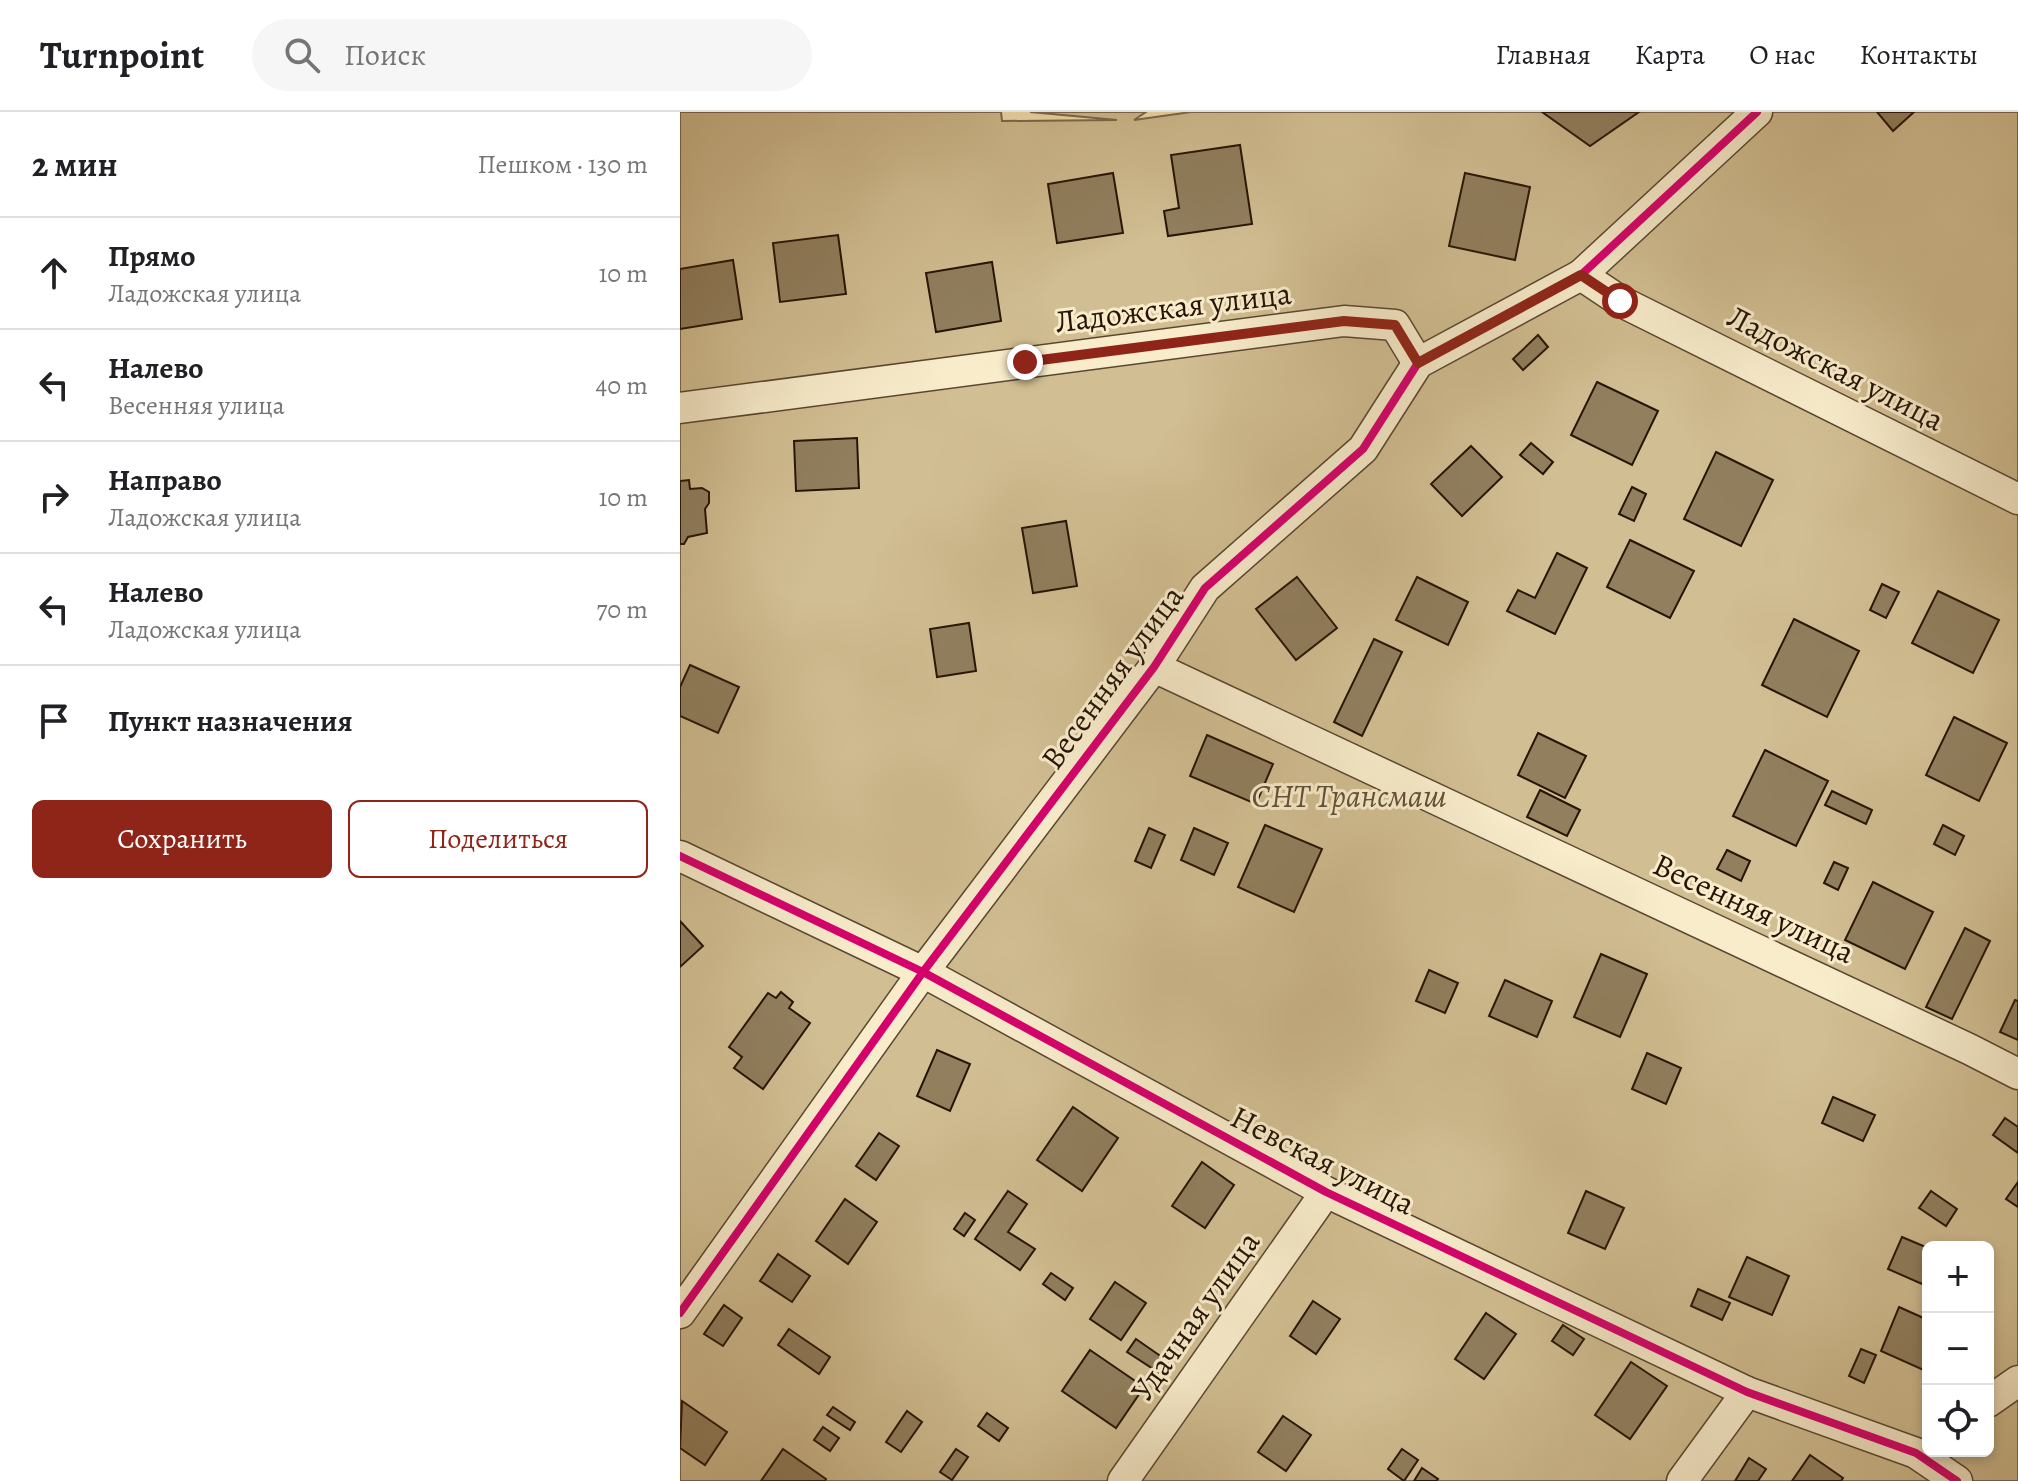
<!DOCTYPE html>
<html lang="ru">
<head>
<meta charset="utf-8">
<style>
  body { margin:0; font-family:Alegreya,serif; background:#f6f6f6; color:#202124 }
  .controls { position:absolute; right:24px; bottom:24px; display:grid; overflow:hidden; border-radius:12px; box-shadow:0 4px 12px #0003 }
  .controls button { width:72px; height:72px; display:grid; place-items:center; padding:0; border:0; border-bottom:2px solid #e0e0e0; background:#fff; color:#202124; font:40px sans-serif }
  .stop { position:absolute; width:24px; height:24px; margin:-18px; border:6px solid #8f2418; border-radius:50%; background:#fff }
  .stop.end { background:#8f2418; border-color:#fff; box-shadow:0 2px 8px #0008 }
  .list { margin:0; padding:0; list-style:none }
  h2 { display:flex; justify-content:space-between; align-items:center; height:104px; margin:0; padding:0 32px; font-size:34px }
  h2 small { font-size:26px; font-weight:400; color:#757577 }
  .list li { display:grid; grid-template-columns:52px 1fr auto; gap:24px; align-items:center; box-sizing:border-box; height:112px; padding:0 32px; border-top:2px solid #e0e0e0 }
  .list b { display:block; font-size:30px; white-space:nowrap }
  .list p { margin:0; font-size:26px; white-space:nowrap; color:#757577 }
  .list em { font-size:26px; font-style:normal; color:#757577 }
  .actions { display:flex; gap:16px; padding:24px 32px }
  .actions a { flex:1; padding:18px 0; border:2px solid #8f2418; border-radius:12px; text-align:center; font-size:28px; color:#8f2418 }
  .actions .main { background:#8f2418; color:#fff }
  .icon { flex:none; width:44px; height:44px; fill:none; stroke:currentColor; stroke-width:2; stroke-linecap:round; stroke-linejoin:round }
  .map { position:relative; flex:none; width:1338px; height:1369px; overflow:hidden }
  header { display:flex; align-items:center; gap:48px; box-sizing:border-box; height:112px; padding:0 40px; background:#fff; border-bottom:2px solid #e0e0e0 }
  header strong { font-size:38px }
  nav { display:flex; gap:44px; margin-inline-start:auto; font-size:28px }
  .search { width:560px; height:72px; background:#f6f6f6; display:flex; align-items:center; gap:20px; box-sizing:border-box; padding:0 28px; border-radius:44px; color:#757577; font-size:30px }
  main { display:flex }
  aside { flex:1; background:#fff }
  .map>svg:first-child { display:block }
  .green { fill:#d1be92; stroke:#7c694c; stroke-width:2; fill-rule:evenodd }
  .building { fill:#917f5e; stroke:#261406; stroke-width:2 }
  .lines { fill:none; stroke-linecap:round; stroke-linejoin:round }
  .minor-casing { stroke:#5a4730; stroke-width:33 }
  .minor { stroke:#f8eccb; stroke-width:30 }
  .cycleway-casing { stroke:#f8eccb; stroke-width:13 }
  .cycleway { stroke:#d6006c; stroke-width:8 }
  .route { stroke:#8f2418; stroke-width:10 }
  .labels { text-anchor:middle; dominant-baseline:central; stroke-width:6; stroke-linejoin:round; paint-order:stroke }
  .street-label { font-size:32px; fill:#261406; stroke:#f8eccb }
  .park-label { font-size:32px; font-style:italic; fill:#625037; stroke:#f8eccb }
</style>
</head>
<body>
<header>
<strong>Turnpoint</strong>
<div class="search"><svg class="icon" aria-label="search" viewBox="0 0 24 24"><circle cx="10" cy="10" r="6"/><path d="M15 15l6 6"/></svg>Поиск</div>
<nav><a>Главная</a><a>Карта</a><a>О нас</a><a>Контакты</a></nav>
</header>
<main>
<aside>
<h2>2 мин<small>Пешком · 130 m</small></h2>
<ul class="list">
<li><svg class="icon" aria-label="ahead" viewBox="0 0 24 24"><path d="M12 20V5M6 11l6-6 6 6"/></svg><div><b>Прямо</b><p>Ладожская улица</p></div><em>10 m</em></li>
<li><svg class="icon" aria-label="left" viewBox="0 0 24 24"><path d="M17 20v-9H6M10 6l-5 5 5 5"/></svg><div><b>Налево</b><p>Весенняя улица</p></div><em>40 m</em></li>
<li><svg class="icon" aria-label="right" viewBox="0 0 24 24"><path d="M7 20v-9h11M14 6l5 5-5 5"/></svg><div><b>Направо</b><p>Ладожская улица</p></div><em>10 m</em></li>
<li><svg class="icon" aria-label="left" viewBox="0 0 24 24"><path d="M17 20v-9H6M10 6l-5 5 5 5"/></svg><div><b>Налево</b><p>Ладожская улица</p></div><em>70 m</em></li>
<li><svg class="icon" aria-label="arrive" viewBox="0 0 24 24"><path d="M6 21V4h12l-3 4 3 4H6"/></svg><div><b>Пункт назначения</b></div></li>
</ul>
<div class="actions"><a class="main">Сохранить</a><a>Поделиться</a></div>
</aside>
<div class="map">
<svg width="1338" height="1369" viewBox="0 0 1338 1369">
  <rect width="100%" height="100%" fill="#f4e1af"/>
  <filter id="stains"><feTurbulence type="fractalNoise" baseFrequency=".0025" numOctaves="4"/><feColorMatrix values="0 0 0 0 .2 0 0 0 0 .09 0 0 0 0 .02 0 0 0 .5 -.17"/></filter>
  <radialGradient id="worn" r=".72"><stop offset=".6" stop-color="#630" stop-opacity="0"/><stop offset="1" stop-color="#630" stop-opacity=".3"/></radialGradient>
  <path class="green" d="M0,0h321l1,9 115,-1 -87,-8h116l-12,8 57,-8h827v1369h-1338zM1248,1135h60v204h-60z"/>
  <g class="building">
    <path d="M862,0h97l-49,34z"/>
    <path d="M1197,0h37l-21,19z"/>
    <path d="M560,33l12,79 -84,12 -4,-25 15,-3 -8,-53z"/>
    <path d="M433,61l10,60 -66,10 -9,-59z"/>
    <path d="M785,61l65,14 -15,73 -66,-14z"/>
    <path d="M158,123l8,59 -66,8 -7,-59z"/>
    <path d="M53,148l9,59 -62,10v-60z"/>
    <path d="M312,150l9,59 -65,11 -10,-59z"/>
    <path d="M858,223l10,12 -25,23 -10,-11z"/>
    <path d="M917,270l61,29 -26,54 -61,-30z"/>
    <path d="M177,326l2,50 -63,3 -2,-50z"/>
    <path d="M851,331l22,19 -10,12 -23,-19z"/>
    <path d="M791,334l31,31 -40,39 -31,-32z"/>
    <path d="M1036,340l57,28 -32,66 -57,-27z"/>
    <path d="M9,368l1,9 12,-1 7,4v11l-4,6 2,24 -19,4 -4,7h-4v-63z"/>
    <path d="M952,375l14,7 -12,27 -15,-7z"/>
    <path d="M386,409l11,65 -44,7 -11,-65z"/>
    <path d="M950,428l64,31 -24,47 -63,-31z"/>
    <path d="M877,441l30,15 -32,66 -48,-23 11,-21 17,8z"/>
    <path d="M617,465l40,51 -41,32 -40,-51z"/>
    <path d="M737,465l51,25 -20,43 -52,-25z"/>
    <path d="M1202,472l17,8 -13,26 -16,-8z"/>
    <path d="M1258,479l61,29 -26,53 -61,-30z"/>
    <path d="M1114,507l65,32 -32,66 -65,-32z"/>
    <path d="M289,511l7,48 -39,6 -7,-48z"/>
    <path d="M694,527l28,13 -40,84 -28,-14z"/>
    <path d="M10,553l49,22 -21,46 -38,-17v-29z"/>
    <path d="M1274,605l53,26 -28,58 -53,-26z"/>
    <path d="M858,621l48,23 -21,42 -47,-23z"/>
    <path d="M527,623l66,29 -17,40 -66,-28z"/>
    <path d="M1085,638l63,31 -32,65 -63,-30z"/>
    <path d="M860,678l40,20 -13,26 -40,-19z"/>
    <path d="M1152,679l40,19 -6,14 -41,-19z"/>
    <path d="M585,713l57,24 -28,63 -56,-25z"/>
    <path d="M1263,713l21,11 -9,19 -21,-11z"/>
    <path d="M469,716l16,7 -14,33 -16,-7z"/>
    <path d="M514,716l34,15 -14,32 -33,-15z"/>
    <path d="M1047,738l23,11 -9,20 -24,-12z"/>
    <path d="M1154,750l14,6 -10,22 -14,-7z"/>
    <path d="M1193,770l60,30 -28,57 -60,-29z"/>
    <path d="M0,809l23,25 -23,21z"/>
    <path d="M1285,816l25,13 -38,78 -26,-12z"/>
    <path d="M921,842l46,20 -27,63 -46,-20z"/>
    <path d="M749,858l29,13 -13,30 -29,-12z"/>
    <path d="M825,868l47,21 -15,36 -48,-21z"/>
    <path d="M101,880l12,10 -4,6 21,15 -47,66 -29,-21 8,-11 -13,-10 39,-54 8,5z"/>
    <path d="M1335,888l3,1v39l-18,-8z"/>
    <path d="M257,938l33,14 -20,47 -33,-15z"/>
    <path d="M967,941l34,15 -15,36 -34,-15z"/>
    <path d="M1153,985l42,18 -12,26 -41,-18z"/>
    <path d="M393,995l45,31 -36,53 -45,-31z"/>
    <path d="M1325,1006l13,9v26l-25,-18z"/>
    <path d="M199,1021l20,13 -23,34 -20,-14z"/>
    <path d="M522,1050l32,23 -29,43 -33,-22z"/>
    <path d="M1338,1070v25l-12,-8z"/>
    <path d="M328,1079l19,13 -19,28 27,17 -15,21 -45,-31z"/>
    <path d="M906,1079l38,17 -19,41 -37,-16z"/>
    <path d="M1251,1079l26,18 -11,17 -27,-18z"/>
    <path d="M165,1087l32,23 -29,42 -32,-23z"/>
    <path d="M285,1101l10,7 -11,16 -10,-7z"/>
    <path d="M1222,1125l26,11v23l-6,13 -34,-15z"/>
    <path d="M98,1142l32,22 -18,26 -32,-21z"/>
    <path d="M1067,1145l42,19 -17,39 -43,-18z"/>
    <path d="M371,1161l22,15 -8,12 -22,-16z"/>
    <path d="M435,1170l31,21 -25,37 -31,-21z"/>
    <path d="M1018,1177l32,14 -8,17 -31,-14z"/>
    <path d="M633,1189l27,18 -24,35 -26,-18z"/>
    <path d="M44,1193l18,13 -19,28 -19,-12z"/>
    <path d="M1219,1195l29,13v52l-47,-21z"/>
    <path d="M806,1201l30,21 -32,45 -29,-20z"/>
    <path d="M883,1213l21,14 -11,16 -21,-14z"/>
    <path d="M109,1217l41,28 -11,17 -41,-29z"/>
    <path d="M456,1227l33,23 -8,12 -34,-22z"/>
    <path d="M1181,1237l15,6 -12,28 -15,-7z"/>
    <path d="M410,1238l54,37 -28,41 -54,-37z"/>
    <path d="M951,1250l36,24 -37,53 -35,-24z"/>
    <path d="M2,1289l45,31 -22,33 -25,-17z"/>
    <path d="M153,1295l22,15 -5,8 -23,-15z"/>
    <path d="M227,1299l15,11 -21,30 -15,-10z"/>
    <path d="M307,1301l21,15 -9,13 -21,-15z"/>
    <path d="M603,1304l28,19 -25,36 -28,-19z"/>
    <path d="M143,1315l16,11 -9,13 -16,-11z"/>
    <path d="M103,1337l43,30 -1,2h-64z"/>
    <path d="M276,1337l12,8 -16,23 -12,-8z"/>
    <path d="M722,1337l16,11 -14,21 -16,-12z"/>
    <path d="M1130,1343l33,23 -2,3h-49z"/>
    <path d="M1069,1346l17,11 -8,12h-23z"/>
    <path d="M742,1356l16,11 -2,2h-22z"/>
  </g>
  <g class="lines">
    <defs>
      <g id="minor">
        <path d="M901,163l39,26 398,198"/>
        <path d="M0,296l664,-87 51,4 23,38"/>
        <path d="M474,555l815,382 49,25"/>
        <path d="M0,744l243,116 403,220 421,200 169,61 41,28"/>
        <path d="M0,1201l243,-341 231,-305 51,-79 158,-139 55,-86 163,-88 176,-163"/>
        <path d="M1308,1290l30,-21"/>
        <path d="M443,1369l203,-289"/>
        <path d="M1002,1369l65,-89"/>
      </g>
    </defs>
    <use href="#minor" class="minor-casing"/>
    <use href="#minor" class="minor"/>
    <defs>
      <g id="cycleway">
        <path d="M0,744l243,116 403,220 421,200 169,61 41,28"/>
        <path d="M0,1201l243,-341 231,-305 51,-79 158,-139 55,-86 163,-88 176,-163"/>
      </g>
    </defs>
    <use href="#cycleway" class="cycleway-casing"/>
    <use href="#cycleway" class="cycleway"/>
  </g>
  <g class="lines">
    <path class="route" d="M345,250l319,-41 51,4 23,38 163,-88 39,26"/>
  </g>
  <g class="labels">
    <g class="street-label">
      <text transform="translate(493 195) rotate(-7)">Ладожская улица</text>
      <text transform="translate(1156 256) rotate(27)">Ладожская улица</text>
      <text transform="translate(432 565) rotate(-54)">Весенняя улица</text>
      <text transform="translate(1074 796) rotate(25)">Весенняя улица</text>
      <text transform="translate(643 1048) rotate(27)">Невская улица</text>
      <text transform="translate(515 1204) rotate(-55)">Удачная улица</text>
    </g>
    <g class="park-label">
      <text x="669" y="684">СНТ Трансмаш</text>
    </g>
  </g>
  <rect width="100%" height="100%" filter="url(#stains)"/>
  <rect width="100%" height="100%" fill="url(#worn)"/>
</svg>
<div class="controls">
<button>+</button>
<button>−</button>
<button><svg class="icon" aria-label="locate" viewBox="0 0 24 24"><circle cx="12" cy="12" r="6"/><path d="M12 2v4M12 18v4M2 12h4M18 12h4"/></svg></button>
</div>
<div class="stop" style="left:940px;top:189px"></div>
<div class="stop end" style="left:345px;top:250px"></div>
</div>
</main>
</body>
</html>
